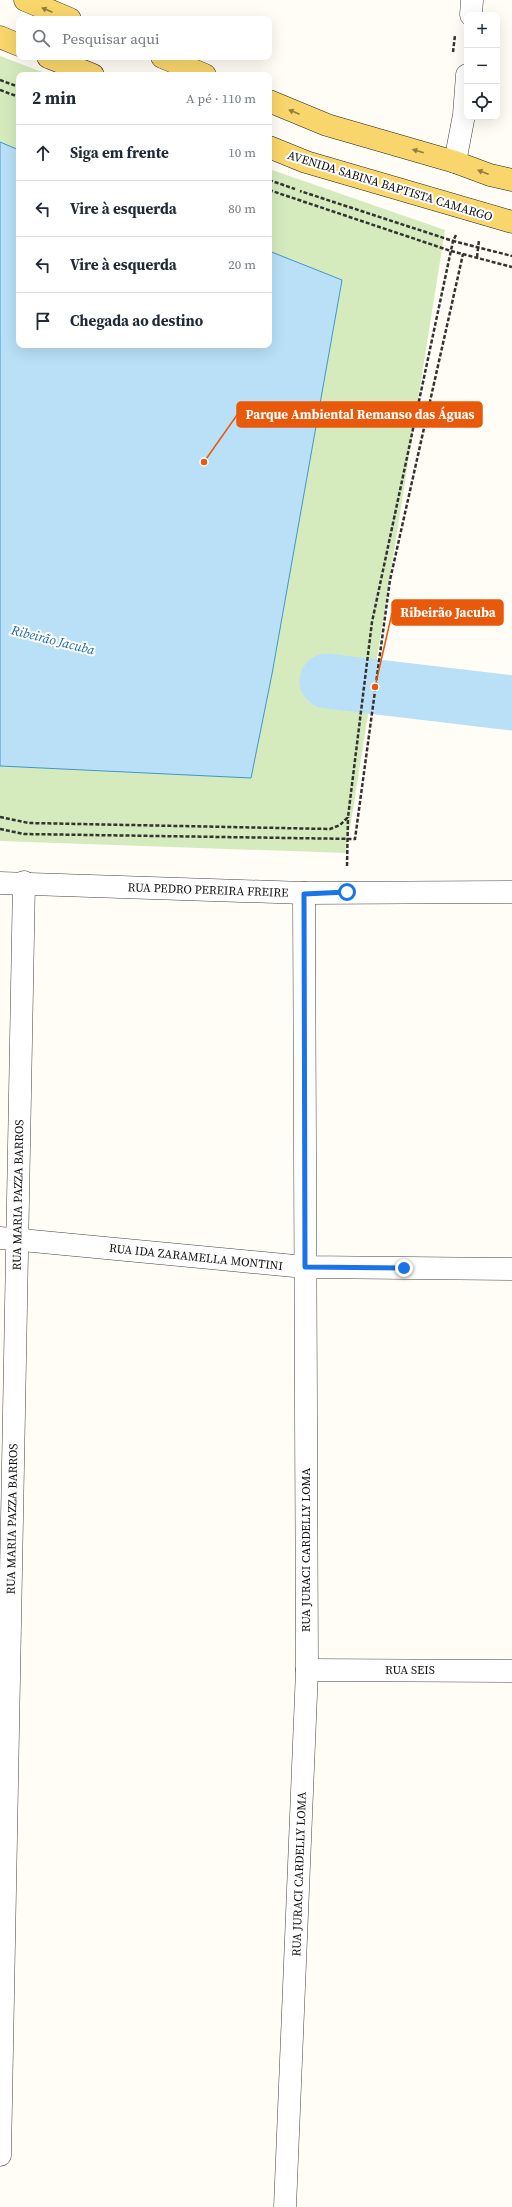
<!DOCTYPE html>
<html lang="pt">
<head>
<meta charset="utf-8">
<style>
  body { margin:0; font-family:"Source Serif 4",serif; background:#f2f2f3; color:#1f2937 }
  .controls { position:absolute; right:12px; top:12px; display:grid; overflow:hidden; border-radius:8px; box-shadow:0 4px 16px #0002 }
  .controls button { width:36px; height:36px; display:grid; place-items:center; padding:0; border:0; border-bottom:1px solid #e0e1e3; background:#fff; color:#1f2937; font:20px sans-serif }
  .stop { position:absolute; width:12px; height:12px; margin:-9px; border:3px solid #1a73e8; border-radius:50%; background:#fff }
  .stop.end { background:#1a73e8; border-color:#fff; box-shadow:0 1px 4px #0008 }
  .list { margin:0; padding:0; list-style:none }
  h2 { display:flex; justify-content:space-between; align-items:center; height:52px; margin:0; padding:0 16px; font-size:17px }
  h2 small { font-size:13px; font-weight:400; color:#747a83 }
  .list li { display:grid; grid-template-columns:26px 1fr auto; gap:12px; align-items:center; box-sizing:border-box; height:56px; padding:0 16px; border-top:1px solid #e0e1e3 }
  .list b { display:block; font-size:15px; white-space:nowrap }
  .list em { font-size:13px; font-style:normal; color:#747a83 }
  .icon { flex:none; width:22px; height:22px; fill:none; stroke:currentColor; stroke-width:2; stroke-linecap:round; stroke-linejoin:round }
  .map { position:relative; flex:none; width:512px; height:2207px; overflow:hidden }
  .search { position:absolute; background:#fff; box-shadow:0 4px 16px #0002; left:16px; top:16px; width:256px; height:44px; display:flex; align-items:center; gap:10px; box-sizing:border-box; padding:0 14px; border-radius:8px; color:#747a83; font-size:15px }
  .panel { position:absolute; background:#fff; box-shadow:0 4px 16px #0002; left:16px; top:72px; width:256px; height:276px; border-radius:8px }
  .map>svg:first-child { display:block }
  .green { fill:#d5ebbd }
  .water { fill:#b9e0f7; stroke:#3f96cf }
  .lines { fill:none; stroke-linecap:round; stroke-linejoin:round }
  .river { stroke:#b9e0f7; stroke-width:55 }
  .minor-casing { stroke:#444; stroke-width:23 }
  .major-casing { stroke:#222; stroke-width:23 }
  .path { stroke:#333; stroke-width:2.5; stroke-dasharray:4 2; stroke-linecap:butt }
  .minor { stroke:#fff; stroke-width:22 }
  .major { stroke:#f9d66b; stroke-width:22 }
  .oneway { fill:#917d42 }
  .route { stroke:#1a73e8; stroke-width:5 }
  .labels { text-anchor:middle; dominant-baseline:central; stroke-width:4; stroke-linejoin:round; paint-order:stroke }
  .street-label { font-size:12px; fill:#111; stroke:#fff }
  .water-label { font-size:13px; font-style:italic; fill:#1768a6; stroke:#fff }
  .leader { fill:none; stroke:#e8590c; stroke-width:1.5 }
  .callout-dot { fill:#e8590c; stroke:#fff; stroke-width:1.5 }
  .callout { fill:#e8590c; stroke:#e8590c; stroke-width:1.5 }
  .callout-label { font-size:13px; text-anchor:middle; font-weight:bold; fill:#fff }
</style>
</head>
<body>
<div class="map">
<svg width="512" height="2207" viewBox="0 0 512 2207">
  <rect width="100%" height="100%" fill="#fffdf5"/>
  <path class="green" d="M0,56l50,19h-31v270h250v-176l176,61 -99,623 -346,-12z"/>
  <path class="water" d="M0,142l19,8v195h250v-94l73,29 -70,394 -21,104 -251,-12z"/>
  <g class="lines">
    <path class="river" d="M327,681l185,22"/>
    <defs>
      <g id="minor">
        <path d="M471,15l1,-15"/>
        <path d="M455,162l9,-47 3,-40"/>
        <path d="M0,883l304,10 208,-1"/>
        <path d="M0,1238l305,29 207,2"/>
        <path d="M307,1670l205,1"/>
        <path d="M0,2155l24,-1273"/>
        <path d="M285,2207l22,-537 -3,-777"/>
      </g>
      <g id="major">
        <path d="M25,0l45,19"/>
        <path d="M0,37l19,8"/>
        <path d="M48,57l45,18"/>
        <path d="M162,57l43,18"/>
        <path d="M269,101l58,24 128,37 35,13 22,5"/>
        <path d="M269,147l37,15 206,60"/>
      </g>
    </defs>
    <use href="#minor" class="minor-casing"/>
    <use href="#major" class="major-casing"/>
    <g class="path">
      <path d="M453,52l2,-17"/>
      <path d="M0,80l19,7"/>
      <path d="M0,90l19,7"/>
      <path d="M269,180l26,9"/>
      <path d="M269,190l182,61 61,16"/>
      <path d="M456,235l-3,6 59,15"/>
      <path d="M477,257l2,-17"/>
      <path d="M0,817l29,6 301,6 10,-4 8,-8 24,-195 81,-381 -153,-50"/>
      <path d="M0,829l24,5 331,5 35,-259 73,-326"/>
      <path d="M347,866l1,-49"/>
    </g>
    <use href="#minor" class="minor"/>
    <use href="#major" class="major"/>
  </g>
  <defs><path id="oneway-solid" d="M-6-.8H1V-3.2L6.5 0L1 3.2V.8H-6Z"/></defs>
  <g class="oneway">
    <use href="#oneway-solid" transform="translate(47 10) rotate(-157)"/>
    <use href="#oneway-solid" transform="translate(294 112) rotate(-157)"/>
    <use href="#oneway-solid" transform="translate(418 151) rotate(-164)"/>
    <use href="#oneway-solid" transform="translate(483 172) rotate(-159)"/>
  </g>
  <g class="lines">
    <path class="route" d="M347,892l-43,2 1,373 99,1"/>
  </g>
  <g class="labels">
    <g class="street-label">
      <text transform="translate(390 186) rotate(17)">AVENIDA SABINA BAPTISTA CAMARGO</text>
      <text transform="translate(208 890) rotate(2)">RUA PEDRO PEREIRA FREIRE</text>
      <text transform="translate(18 1195) rotate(-89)">RUA MARIA PAZZA BARROS</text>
      <text transform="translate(196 1257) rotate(6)">RUA IDA ZARAMELLA MONTINI</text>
      <text transform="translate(12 1519) rotate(-89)">RUA MARIA PAZZA BARROS</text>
      <text transform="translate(306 1550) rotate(-90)">RUA JURACI CARDELLY LOMA</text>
      <text x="410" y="1670">RUA SEIS</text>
      <text transform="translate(299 1874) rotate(-88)">RUA JURACI CARDELLY LOMA</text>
    </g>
    <g class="water-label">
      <text transform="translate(53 640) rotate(14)">Ribeirão Jacuba</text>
    </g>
  </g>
  <path class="leader" d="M204 462L237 415M375 687L392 613"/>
  <g class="callout-dot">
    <circle cx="204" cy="462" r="4"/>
    <circle cx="375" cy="687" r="4"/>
  </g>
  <g class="callout">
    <rect x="237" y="402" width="245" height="25" rx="4"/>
    <rect x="392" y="600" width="111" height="25" rx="4"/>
  </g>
  <g class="callout-label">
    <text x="360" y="419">Parque Ambiental Remanso das Águas</text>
    <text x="448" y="617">Ribeirão Jacuba</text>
  </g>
</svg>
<div class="controls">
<button>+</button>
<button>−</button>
<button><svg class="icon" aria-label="locate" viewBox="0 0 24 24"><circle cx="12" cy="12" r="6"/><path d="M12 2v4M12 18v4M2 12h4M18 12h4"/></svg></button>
</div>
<div class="stop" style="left:347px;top:892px"></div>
<div class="stop end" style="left:404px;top:1268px"></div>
<div class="search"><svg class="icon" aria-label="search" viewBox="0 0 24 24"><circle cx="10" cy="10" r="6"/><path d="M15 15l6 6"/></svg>Pesquisar aqui</div>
<section class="panel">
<h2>2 min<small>A pé · 110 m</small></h2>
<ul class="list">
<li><svg class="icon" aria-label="ahead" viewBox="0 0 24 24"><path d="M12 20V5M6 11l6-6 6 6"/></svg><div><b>Siga em frente</b></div><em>10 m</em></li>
<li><svg class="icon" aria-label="left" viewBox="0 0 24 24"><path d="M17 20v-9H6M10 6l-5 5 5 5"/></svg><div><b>Vire à esquerda</b></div><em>80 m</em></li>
<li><svg class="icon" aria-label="left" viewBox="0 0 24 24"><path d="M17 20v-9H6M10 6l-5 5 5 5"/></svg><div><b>Vire à esquerda</b></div><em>20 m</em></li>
<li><svg class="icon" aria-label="arrive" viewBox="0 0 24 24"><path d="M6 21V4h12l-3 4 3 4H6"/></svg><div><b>Chegada ao destino</b></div></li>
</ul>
</section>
</div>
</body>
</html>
